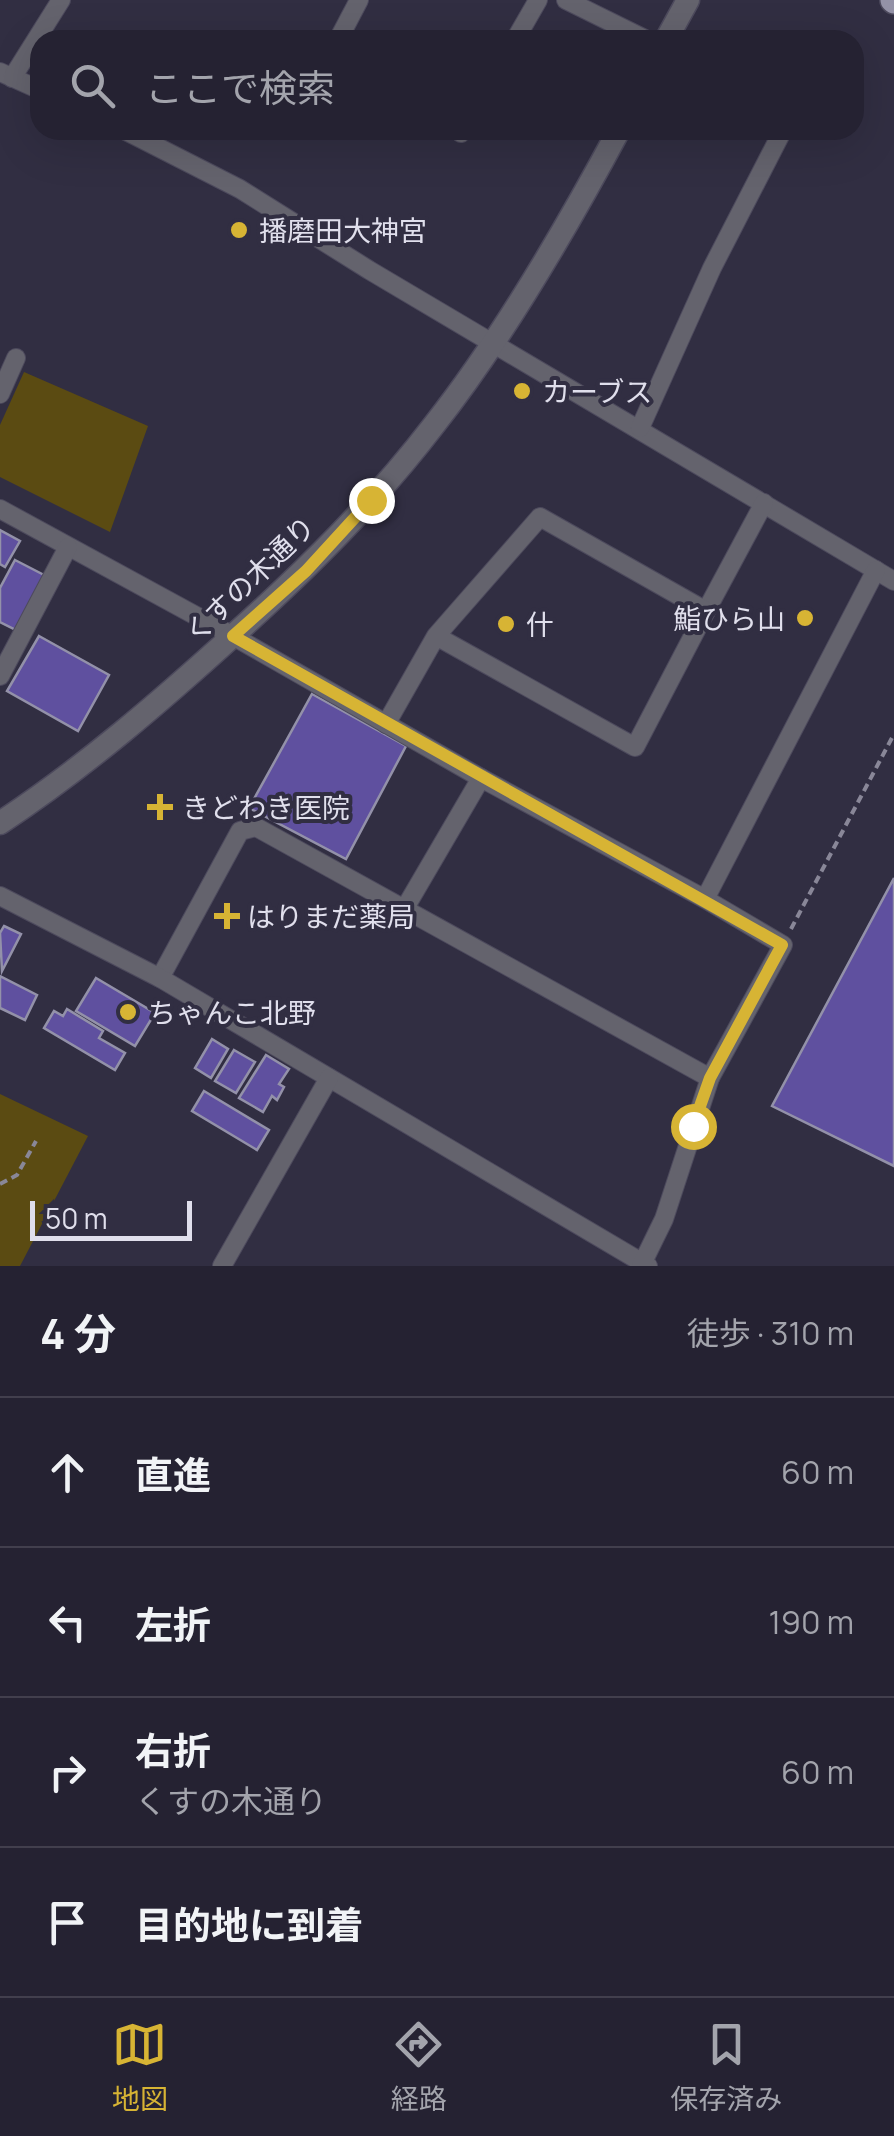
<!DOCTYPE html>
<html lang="ja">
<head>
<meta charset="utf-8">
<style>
  body { margin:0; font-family:Manrope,"Noto Sans JP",sans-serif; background:#2d2a3a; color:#f1f3f6 }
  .scale { position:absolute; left:30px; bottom:25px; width:162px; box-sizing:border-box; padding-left:10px; border:5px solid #e0dfec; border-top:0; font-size:28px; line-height:35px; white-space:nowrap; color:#e0dfec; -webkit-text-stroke:8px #312e42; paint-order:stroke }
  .stop { position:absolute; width:30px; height:30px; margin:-22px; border:8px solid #d7b434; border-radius:50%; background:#fff }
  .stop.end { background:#d7b434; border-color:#fff; box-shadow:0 2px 10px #0008 }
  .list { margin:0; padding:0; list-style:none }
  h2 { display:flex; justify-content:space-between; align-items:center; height:130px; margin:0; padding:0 40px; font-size:42px }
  h2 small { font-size:32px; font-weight:400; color:#a3a4ac }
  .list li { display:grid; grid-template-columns:65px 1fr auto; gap:30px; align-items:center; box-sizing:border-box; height:150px; padding:0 40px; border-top:2px solid #423f4d }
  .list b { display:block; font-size:38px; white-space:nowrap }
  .list p { margin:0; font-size:32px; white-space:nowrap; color:#a3a4ac }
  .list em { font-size:32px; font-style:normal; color:#a3a4ac }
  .icon { flex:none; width:55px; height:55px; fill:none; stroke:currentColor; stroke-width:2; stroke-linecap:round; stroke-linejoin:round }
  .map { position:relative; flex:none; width:894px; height:1266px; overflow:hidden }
  .search { position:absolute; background:#252232; box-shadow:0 10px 40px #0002; left:30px; right:30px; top:30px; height:110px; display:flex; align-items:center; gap:25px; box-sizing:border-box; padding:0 35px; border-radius:30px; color:#a3a4ac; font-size:38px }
  .sheet { height:730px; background:#252232 }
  nav { display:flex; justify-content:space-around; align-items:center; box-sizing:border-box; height:140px; border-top:2px solid #423f4d; background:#252232; font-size:28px; color:#a3a4ac }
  nav a { display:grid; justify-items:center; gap:5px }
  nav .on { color:#d7b434 }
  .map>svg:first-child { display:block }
  .green { fill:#5b4b12 }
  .building { fill:#5f509f; stroke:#9391a9; stroke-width:2.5 }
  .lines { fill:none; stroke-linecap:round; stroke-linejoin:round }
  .minor-casing { stroke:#4d4a5d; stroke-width:20 }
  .tertiary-casing { stroke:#4d4a5d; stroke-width:25 }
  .primary-casing { stroke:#4d4a5d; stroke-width:28 }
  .path { stroke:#898798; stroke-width:4; stroke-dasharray:8 5; stroke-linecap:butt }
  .minor { stroke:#64636d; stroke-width:18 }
  .tertiary { stroke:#64636d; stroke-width:22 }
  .primary { stroke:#9492a7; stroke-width:25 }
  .route { stroke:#d7b434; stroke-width:12 }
  .poi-dot { fill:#d7b434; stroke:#312e42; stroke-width:4 }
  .labels { text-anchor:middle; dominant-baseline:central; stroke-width:8; stroke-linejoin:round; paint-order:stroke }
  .poi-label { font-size:28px; fill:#e0dfec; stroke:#312e42; text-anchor:start }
  .street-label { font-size:28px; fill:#e0dfec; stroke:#312e42 }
</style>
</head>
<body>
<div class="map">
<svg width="894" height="1266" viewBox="0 0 894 1266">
  <rect width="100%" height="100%" fill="#312e42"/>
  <g class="green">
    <path d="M24,372l124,54 -38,106 -110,-55v-52z"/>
    <path d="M0,1094l88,42 -68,130h-20z"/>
  </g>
  <g class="building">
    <path d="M0,530l20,11 -15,26 -5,-3z"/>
    <path d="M15,560l29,15 -28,55 -16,-8v-34z"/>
    <path d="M39,636l70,39 -31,56 -71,-40z"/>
    <path d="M312,694l94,52 -60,113 -97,-51z"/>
    <path d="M894,878v288l-122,-60z"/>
    <path d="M4,926l17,8 -19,37 -2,-38z"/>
    <path d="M0,976l37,19 -12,25 -25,-12z"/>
    <path d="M96,978l59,35 -20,33 -59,-35z"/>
    <path d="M67,1009l36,22 -4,7 26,15 -10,17 -71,-42 10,-17 9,5z"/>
    <path d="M212,1039l16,10 -17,29 -16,-10z"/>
    <path d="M234,1050l21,12 -19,31 -21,-12z"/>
    <path d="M266,1055l23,14 -10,15 5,3 -7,13 -5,-4 -9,16 -24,-14z"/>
    <path d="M204,1091l65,39 -12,20 -65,-39z"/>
  </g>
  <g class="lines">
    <defs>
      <g id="minor">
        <path d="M566,0l81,40"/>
        <path d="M338,40l21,-40"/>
        <path d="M515,40l23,-40"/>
        <path d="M0,72l40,18"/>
        <path d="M12,78l49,-78"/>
        <path d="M124,130l116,59 129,81 525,311"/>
        <path d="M457,130l4,3 2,-3"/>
        <path d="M0,394l16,-36"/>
        <path d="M640,428l72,-160 71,-138"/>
        <path d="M0,509l233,127 248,142 224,121 78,46 -73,133 -454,-251 -16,4 -80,147"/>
        <path d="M706,611l58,-108"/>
        <path d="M0,676l68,-129"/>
        <path d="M386,724l50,-88 104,-119 166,94 -71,136 -199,-111"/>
        <path d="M0,896l160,82 488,288"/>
        <path d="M705,899l171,-329"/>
        <path d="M405,908l76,-130"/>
        <path d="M222,1266l107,-188"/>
        <path d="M641,1266l23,-47 46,-141"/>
      </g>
      <g id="tertiary">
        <path d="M666,40l22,-40"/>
        <path d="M0,823c85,-56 161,-122 236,-190 71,-64 139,-131 198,-208 68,-86 133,-198 185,-295"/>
      </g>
      <path id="primary" d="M893,0l1,1"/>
    </defs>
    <use href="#minor" class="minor-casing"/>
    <use href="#tertiary" class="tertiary-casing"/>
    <use href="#primary" class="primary-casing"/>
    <g class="path">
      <path d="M791,929l103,-195"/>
      <path d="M0,1184l17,-9 19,-34"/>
    </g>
    <use href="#minor" class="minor"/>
    <use href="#tertiary" class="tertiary"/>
    <use href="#primary" class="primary"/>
  </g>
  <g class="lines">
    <path class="route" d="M371,500l-65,71 -73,65 549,309 -72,133 -17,48"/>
  </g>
  <g class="poi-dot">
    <circle cx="239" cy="230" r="10"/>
    <circle cx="522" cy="391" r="10"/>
    <circle cx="805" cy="618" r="10"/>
    <circle cx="506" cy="624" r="10"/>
    <path d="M155 792h10v10h10v10h-10v10h-10v-10h-10v-10h10z"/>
    <path d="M222 901h10v10h10v10h-10v10h-10v-10h-10v-10h10z"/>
    <circle cx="128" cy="1012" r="10"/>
  </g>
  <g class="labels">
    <g class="poi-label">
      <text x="259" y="230">播磨田大神宮</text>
      <text x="542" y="391">カーブス</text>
      <text x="785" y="618" text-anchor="end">鮨ひら山</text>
      <text x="526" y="624">什</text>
      <text x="182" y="807">きどわき医院</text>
      <text x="247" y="916">はりまだ薬局</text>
      <text x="148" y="1012">ちゃんこ北野</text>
    </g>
    <g class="street-label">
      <text transform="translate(249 579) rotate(-44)">くすの木通り</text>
    </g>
  </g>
</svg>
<div class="scale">50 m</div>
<div class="stop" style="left:693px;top:1126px"></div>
<div class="stop end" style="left:371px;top:500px"></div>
<div class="search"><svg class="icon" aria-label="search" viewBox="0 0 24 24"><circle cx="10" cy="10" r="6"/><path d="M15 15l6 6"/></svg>ここで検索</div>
</div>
<section class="sheet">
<h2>4 分<small>徒歩 · 310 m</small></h2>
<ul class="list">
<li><svg class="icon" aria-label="ahead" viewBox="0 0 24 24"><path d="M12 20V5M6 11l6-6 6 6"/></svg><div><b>直進</b></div><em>60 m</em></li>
<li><svg class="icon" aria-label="left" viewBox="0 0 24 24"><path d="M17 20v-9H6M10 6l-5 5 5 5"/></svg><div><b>左折</b></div><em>190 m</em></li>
<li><svg class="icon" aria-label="right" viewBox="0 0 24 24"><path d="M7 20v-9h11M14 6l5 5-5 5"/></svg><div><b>右折</b><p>くすの木通り</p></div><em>60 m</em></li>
<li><svg class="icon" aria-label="arrive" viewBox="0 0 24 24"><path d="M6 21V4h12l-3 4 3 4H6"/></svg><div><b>目的地に到着</b></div></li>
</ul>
</section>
<nav>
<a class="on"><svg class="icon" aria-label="map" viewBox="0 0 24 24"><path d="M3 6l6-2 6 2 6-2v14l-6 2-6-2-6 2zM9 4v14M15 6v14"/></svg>地図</a>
<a><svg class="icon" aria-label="directions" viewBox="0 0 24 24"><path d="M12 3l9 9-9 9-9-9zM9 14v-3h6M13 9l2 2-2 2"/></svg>経路</a>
<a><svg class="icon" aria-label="saved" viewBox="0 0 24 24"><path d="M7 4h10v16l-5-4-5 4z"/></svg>保存済み</a>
</nav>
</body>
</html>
